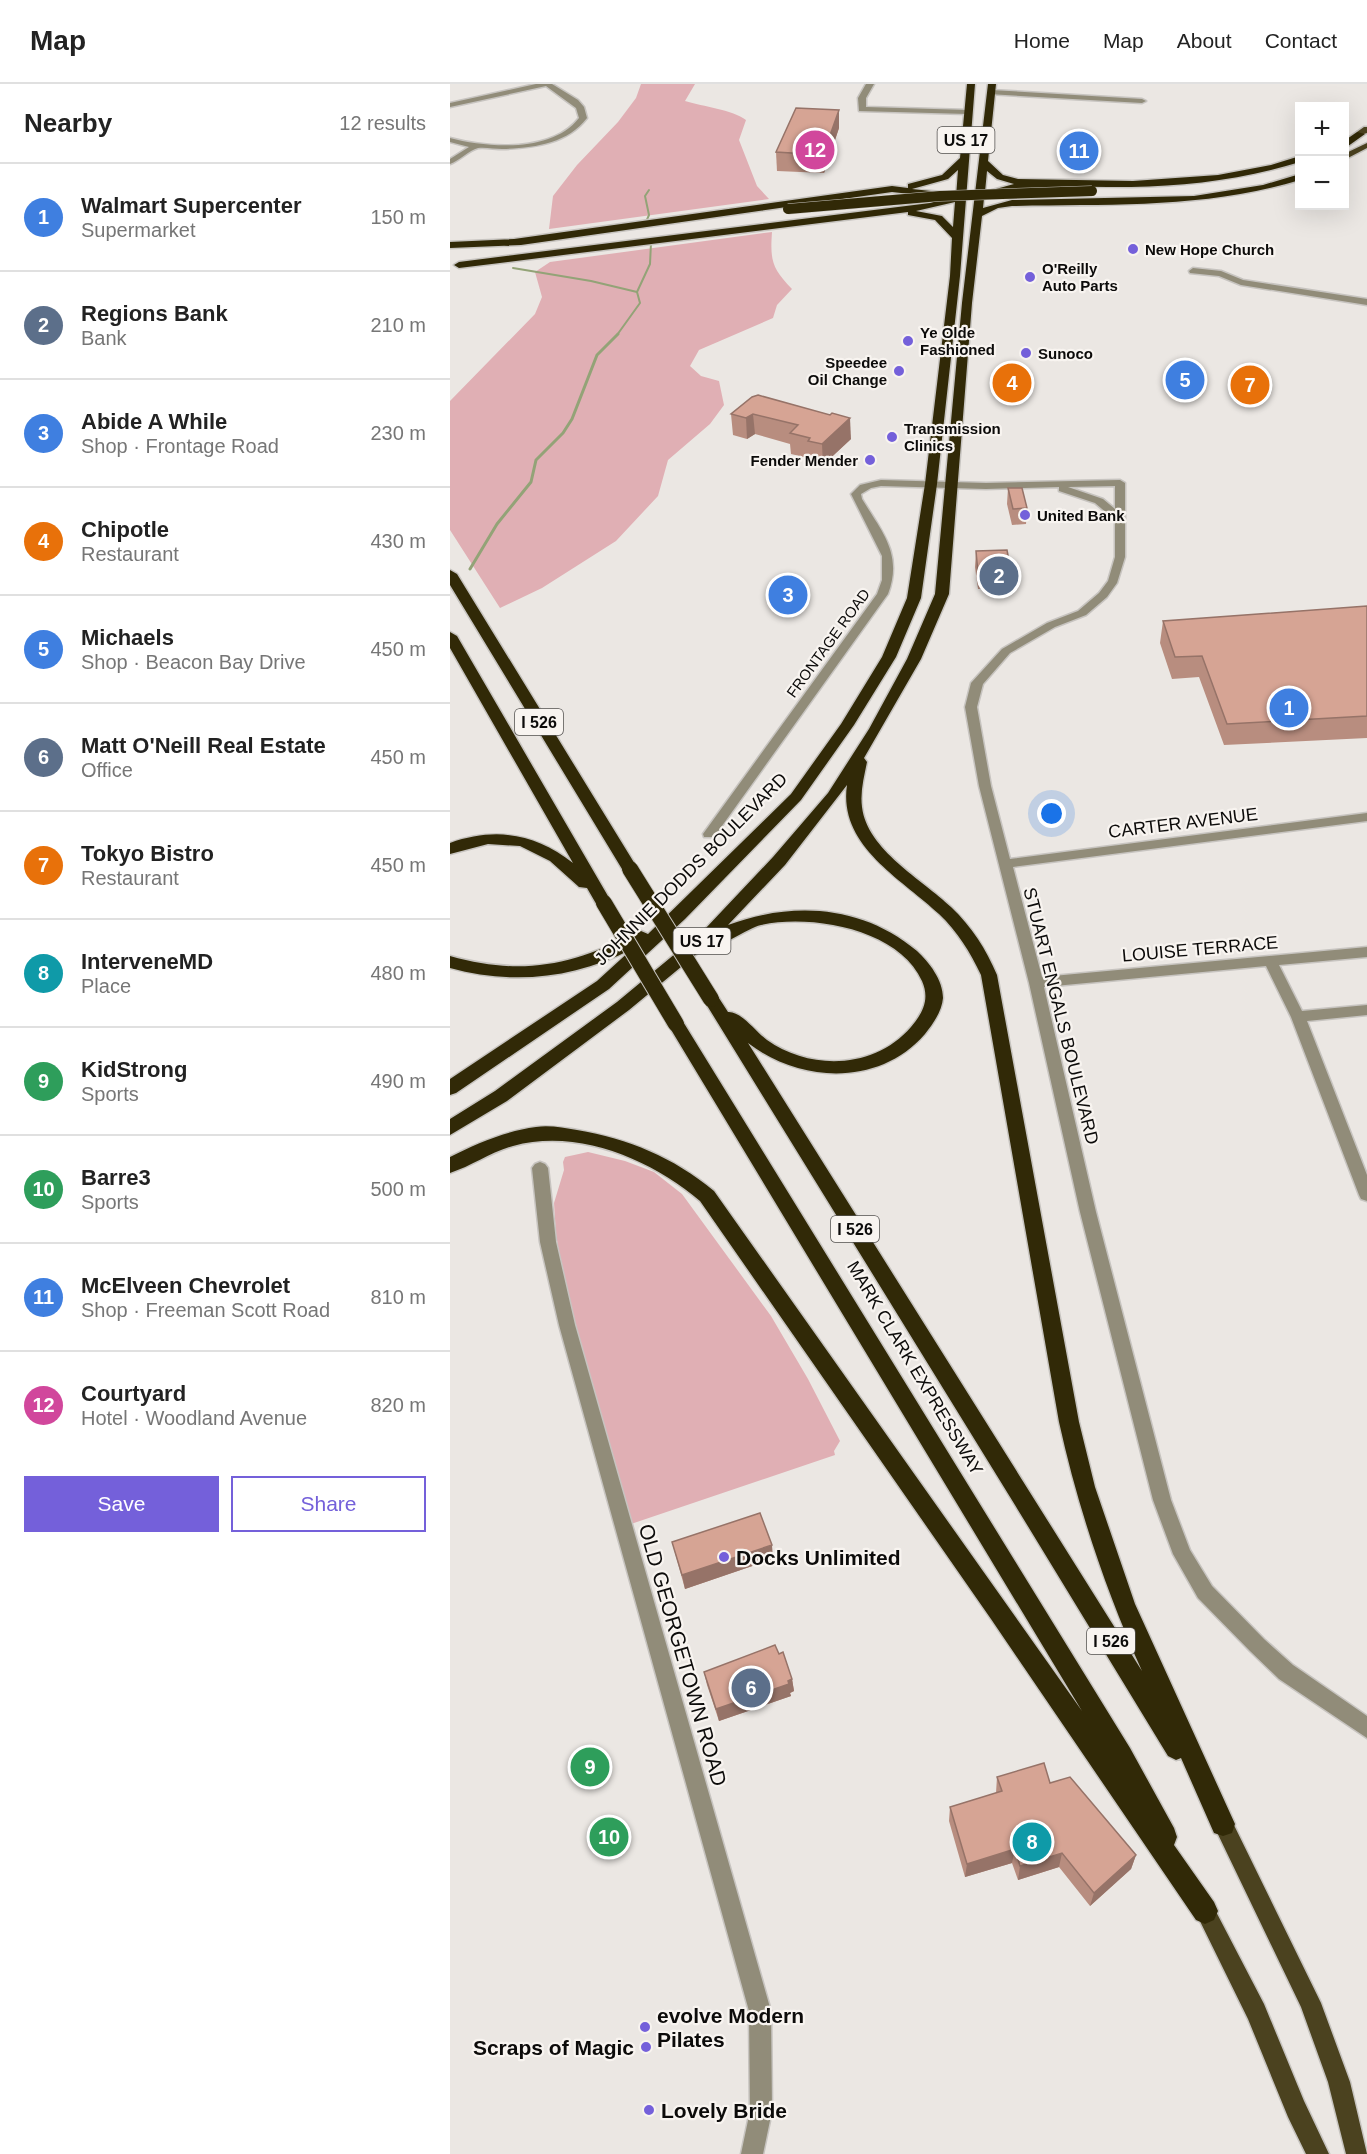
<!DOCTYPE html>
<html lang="en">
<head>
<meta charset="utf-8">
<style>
  body { margin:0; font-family:Arial,sans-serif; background:#f2f2f2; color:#222 }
  .controls { position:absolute; right:18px; top:18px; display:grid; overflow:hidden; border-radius:0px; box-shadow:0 6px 24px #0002 }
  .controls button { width:54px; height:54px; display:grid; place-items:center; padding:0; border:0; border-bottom:2px solid #e0e0e0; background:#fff; color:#222; font:30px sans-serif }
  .you { position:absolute; left:602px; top:730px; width:21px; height:21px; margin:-15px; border:4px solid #fff; border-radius:50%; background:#1a73e8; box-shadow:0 0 0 9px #1a73e833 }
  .badge { display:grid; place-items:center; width:39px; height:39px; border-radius:50%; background:#7460da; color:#fff; font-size:20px; font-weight:700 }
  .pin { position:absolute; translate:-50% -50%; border:3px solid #fff; box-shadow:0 2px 6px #0006 }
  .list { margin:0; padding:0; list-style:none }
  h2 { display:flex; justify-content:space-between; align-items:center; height:78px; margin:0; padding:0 24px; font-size:26px }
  h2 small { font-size:20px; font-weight:400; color:#767676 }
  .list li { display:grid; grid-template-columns:39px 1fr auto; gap:18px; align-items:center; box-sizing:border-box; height:108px; padding:0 24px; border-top:2px solid #e0e0e0 }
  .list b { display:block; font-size:22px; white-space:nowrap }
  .list p { margin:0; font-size:20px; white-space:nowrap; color:#767676 }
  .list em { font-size:20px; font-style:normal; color:#767676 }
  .actions { display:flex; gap:12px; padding:18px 24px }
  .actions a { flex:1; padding:14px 0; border:2px solid #7460da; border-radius:0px; text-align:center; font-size:21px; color:#7460da }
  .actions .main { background:#7460da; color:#fff }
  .map { position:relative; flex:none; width:917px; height:2070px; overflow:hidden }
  header { display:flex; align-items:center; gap:36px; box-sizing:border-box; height:84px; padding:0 30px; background:#fff; border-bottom:2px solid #e0e0e0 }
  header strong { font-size:28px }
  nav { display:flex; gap:33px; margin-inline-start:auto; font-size:21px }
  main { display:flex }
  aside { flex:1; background:#fff }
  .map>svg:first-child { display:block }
  .green { fill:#e0afb4 }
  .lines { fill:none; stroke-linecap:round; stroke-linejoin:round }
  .stream-far1 { stroke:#93a377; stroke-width:2 }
  .stream { stroke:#93a377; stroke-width:3 }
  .minor-casing { stroke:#c7c4c0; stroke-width:3 }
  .major-casing { stroke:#c7c4c0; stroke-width:3 }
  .highway-casing { stroke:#c7c4c0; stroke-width:3 }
  .minor { fill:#918c79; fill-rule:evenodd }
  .major { fill:#4b421f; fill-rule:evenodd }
  .highway { fill:#312907; fill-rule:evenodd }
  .highway-bridge-far1-casing { stroke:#c7c4c0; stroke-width:11; stroke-linecap:butt }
  .highway-bridge-casing { stroke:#c7c4c0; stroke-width:18; stroke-linecap:butt }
  .highway-bridge-far1 { stroke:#312907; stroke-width:10 }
  .highway-bridge { stroke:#312907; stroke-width:16 }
  .wall { fill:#b88d7f }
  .shaded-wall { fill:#967368 }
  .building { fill:#d6a494; stroke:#967368; stroke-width:1.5 }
  .poi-dot { fill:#7460da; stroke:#f8f4f0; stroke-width:2 }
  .labels { text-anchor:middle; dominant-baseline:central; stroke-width:4.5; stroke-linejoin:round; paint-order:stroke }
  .far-poi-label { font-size:15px; font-weight:bold; fill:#0c0b0a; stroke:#f8f4f0; text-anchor:start }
  .far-street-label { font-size:15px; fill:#0c0b0a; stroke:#f8f4f0 }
  .shield { fill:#f8f4f0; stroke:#53514f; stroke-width:1.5 }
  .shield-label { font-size:16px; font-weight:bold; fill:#0c0b0a }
  .street-label { font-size:18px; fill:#0c0b0a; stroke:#f8f4f0 }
  .near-poi-label { font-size:21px; font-weight:bold; fill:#0c0b0a; stroke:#f8f4f0; text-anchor:start }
  .near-street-label { font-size:21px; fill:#0c0b0a; stroke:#f8f4f0 }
</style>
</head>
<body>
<header>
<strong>Map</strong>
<nav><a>Home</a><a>Map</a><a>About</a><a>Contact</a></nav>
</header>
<main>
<aside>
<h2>Nearby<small>12 results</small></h2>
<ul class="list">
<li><span class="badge" style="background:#3f7fe0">1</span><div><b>Walmart Supercenter</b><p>Supermarket</p></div><em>150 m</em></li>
<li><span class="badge" style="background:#5c6f8a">2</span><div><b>Regions Bank</b><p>Bank</p></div><em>210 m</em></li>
<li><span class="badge" style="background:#3f7fe0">3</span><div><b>Abide A While</b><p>Shop · Frontage Road</p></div><em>230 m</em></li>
<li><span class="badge" style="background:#e8710a">4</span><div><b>Chipotle</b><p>Restaurant</p></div><em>430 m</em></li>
<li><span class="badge" style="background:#3f7fe0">5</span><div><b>Michaels</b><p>Shop · Beacon Bay Drive</p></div><em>450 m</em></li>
<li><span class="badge" style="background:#5c6f8a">6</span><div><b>Matt O'Neill Real Estate</b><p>Office</p></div><em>450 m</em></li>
<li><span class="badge" style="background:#e8710a">7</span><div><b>Tokyo Bistro</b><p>Restaurant</p></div><em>450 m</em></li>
<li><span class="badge" style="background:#0f9aa8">8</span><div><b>InterveneMD</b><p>Place</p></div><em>480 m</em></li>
<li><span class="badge" style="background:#2e9e5b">9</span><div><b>KidStrong</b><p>Sports</p></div><em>490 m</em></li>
<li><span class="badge" style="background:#2e9e5b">10</span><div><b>Barre3</b><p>Sports</p></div><em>500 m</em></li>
<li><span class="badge" style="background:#3f7fe0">11</span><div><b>McElveen Chevrolet</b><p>Shop · Freeman Scott Road</p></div><em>810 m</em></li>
<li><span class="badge" style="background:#d1479c">12</span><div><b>Courtyard</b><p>Hotel · Woodland Avenue</p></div><em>820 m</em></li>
</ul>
<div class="actions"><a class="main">Save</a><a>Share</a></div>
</aside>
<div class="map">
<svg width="917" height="2070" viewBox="0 0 917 2070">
  <rect width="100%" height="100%" fill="#ebe7e3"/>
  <g class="green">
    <path d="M191,0h54l-10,17c19,6 46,8 61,19l-7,20 18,46 12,13 -220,30 4,-33 24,-31 41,-43 18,-24z"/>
    <path d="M322,148c-2,29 0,36 20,57l-15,16 -4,13 -74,32 -9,16 11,10 18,5 5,24 -14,19 -42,36 -10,36 -42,45 -74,47 -42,20 -50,-78v-129l85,-87 7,-17 -7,-25 15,-10z"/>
    <path d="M138,1068l37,9 29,11 28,22 89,122 37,63 32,62 -6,10 1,4 -204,69 -68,-246 -7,-44 -2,-31 10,-33 -1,-8 2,-5z"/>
  </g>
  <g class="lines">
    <g class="stream-far1">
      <path d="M196,138l3,-7 -4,-19 4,-6"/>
      <path d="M63,184l78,13 46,11"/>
      <path d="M167,251l23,-32 -3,-11 13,-28 1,-21"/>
    </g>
    <path class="stream" d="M20,485l27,-45 34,-42 5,-22 27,-27 9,-14 25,-64 21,-21"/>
    <defs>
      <g id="minor">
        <path d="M86,0h16l26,16 6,7 3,11c-20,26 -54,30 -85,31 -7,0 -17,-2 -24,-1 -9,2 -19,13 -28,16v-5l19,-12 -19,-5v-4c38,10 102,15 129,-20l-3,-10 -30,-22 -96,21v-4z"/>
        <path d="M416,0h8l-8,14v9l102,3 4,2 -4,2 -109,-3 -1,-13z"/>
        <path d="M541,6l151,9 4,2 -4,2 -154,-9z"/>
        <path d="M743,184l28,3 22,9 124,19v6l-126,-20 -22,-9 -29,-3 -1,-2z"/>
        <path d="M431,396l105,3 134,-3 5,3v74l-8,26 -10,14 -21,18 -31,12 -45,26 -27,31 -6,23 14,79 19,73 357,-46v8l-354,46 29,110 325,-30v10l-88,8 23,46 65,-6v10l-60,6 60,154v26l-6,-2 -2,-4 -68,-178 -25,-51 -222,21 52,225 75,288 19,50 22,36 52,53 29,26 74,51v22l-88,-59 -29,-28 -52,-53 -25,-44 -20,-54 -73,-288 -51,-229 -50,-197 -14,-79 6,-24 31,-34 45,-26 31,-12 21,-18 9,-12 7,-24v-37l-20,-17 -36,-12v-4l-73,2 -105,-3 -10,2 -10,6 1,5c20,33 41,55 26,95l-174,243h-10l-1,-3 174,-240 5,-14v-24l-31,-62 9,-9zM665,402v23l-12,-10 -35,-12z"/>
        <path d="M90,1078l5,2 3,4 8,74 19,83 196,686 1,100 -9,43h-22l9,-43 -1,-100 -190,-686 -19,-83 -8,-74 3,-4z"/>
      </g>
      <g id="major">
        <path d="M914,43h3v6l-10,3v-4z"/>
        <path d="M917,59v5l-23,12v-6z"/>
        <path d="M773,1730l7,3 91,186 29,79 17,72h-21l-18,-72 -27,-75 -88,-183 3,-7z"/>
        <path d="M755,1817l7,3 52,100 40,97 25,53h-23l-18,-37 -40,-98 -53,-108 3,-7z"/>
      </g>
      <g id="highway">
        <path d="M517,0h8l-15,192 -23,208 -16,114 -25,59 -42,68 -53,75 -116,119 -76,70 -153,104 -6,2v-16l147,-98 35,-32c-58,30 -120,36 -182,19v-12c70,20 122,10 185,-23l6,-2 7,3 143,-140 50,-70 41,-67 25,-59 18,-114 25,-208 2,-38 -17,-18 -27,-5v-3l-449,56 -5,-3 5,-3 471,-59 16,-5 -54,-6 -371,53 -71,3v-6l64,-3 378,-53 16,2v-4l34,-9 18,-17zM508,86l-2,27 -6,-4 -38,-4 36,-10zM505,118l-2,25 -11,-11 -26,-5z"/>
        <path d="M538,0h8l-8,77 15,14 15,4 115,2 85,-6 53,-10 29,-9v6c-56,17 -112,24 -169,25 -50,0 -99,-3 -147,11l-1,10 29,-8 182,-4 69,-11 37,-11v6c-95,29 -191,24 -288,26l-14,2 -16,8 -10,87 -23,291 -28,65 -57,99 3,4c-3,15 -7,30 -5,45 5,43 61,73 89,100 21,20 35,42 46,68l82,447 16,65 40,117 100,220 -3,9 -9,3 -9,-3 -33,-75 -5,2 -8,-4 -153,-251 -312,-506 2,-4h12l11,17c13,-1 28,20 39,28 44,31 108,29 144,-13 12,-14 19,-28 11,-46 -23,-52 -111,-67 -161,-56 -16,4 -45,27 -57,23l-75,62 -122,91 -57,34v-16l45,-28 122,-89 88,-73 68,-72 55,-64 41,-64 38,-70 28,-65 27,-291zM537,87l10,8 17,5 -29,8zM397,701c-9,61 55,94 92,129 19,18 31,38 42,61l78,447c19,86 47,169 83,249l-394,-628c52,40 131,44 177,-9 8,-10 17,-23 18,-36 0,-18 -14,-36 -26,-47 -55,-46 -124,-50 -189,-26l57,-60z"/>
        <path d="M907,48l8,2 -21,15v-8z"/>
        <path d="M0,486l7,4 181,295 -2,4h-12l-2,-4 -172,-284z"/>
        <path d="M0,548l7,4 155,267 -2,4h-12l-11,-19 -8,-1 -29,-26 -30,-15 -32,-2 -38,10v-11c45,-16 85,-10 123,20l-123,-215z"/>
        <path d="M226,934l6,2 448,728 44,80 3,9 -3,8 40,57 4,9 -4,9 -9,4 -9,-4 -205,-301 -291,-418c-49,-41 -121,-73 -187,-55 -22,6 -41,20 -63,27v-16c27,-14 56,-26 86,-30 14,-2 28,1 41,3 52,9 96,27 137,61l368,520 -412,-683 -3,-4 3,-4z"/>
      </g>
    </defs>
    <use href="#minor" class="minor-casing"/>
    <use href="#major" class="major-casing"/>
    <use href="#highway" class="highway-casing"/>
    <use href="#minor" class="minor"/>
    <use href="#major" class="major"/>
    <use href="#highway" class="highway"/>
    <defs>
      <path id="highway-bridge-far1" d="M338,125l152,-13 152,-5"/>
      <g id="highway-bridge">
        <path d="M180,785l81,130"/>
        <path d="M154,819l72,121"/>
      </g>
    </defs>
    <use href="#highway-bridge-far1" class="highway-bridge-far1-casing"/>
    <use href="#highway-bridge" class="highway-bridge-casing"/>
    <use href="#highway-bridge-far1" class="highway-bridge-far1"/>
    <use href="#highway-bridge" class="highway-bridge"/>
  </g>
  <g class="wall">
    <path d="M389,44l-15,45 -47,-2 -1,-19z"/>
    <path d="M308,311l93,44 -28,26 -14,-4 -1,-3 -17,-4 -1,-10 -35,-10 -8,5 -14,-4 -2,-21z"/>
    <path d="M558,404l19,20 -1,16 -14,1 -5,-21z"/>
    <path d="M526,467l35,21 -1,16 -32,1 -3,-22z"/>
    <path d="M917,522v132l-143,7 -25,-68 -27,2 -12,-36 3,-22z"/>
    <path d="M222,1458l101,17 -88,30z"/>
    <path d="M329,1570l13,25 2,12 -4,2 1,3 -72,25 -12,-36 -3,-13z"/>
    <path d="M547,1693l53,6 86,72 -5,14 -41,37 -31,-39 -41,13 -6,-17 -47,14 -16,-56 1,-14 46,-14z"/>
  </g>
  <g class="shaded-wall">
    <path d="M389,26v18l-15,45 -1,-18z"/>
    <path d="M303,330l2,20 -8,5 -1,-21z"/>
    <path d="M400,334l1,21 -28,26 -1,-21z"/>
    <path d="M322,1461l1,14 -88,30 -3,-14z"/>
    <path d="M342,1595l2,12 -4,2 1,3 -72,25 -3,-12z"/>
    <path d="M565,1765l-3,14 -47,14 2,-13z"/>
    <path d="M612,1769l-3,14 -41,13 2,-14z"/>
    <path d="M686,1771l-5,14 -41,37 4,-13z"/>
  </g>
  <g class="building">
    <path d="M346,24l43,2 -16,45 -47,-3z"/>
    <path d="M308,311l72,20 2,-2 18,5 -28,26 -14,-3 2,-3 -20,-5 8,-8 -45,-11 -7,4 -15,-4 21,-17z"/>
    <path d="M558,404h14l5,20 -14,1z"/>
    <path d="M557,466l4,22 -33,1 -2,-22z"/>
    <path d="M917,522v110l-140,8 -25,-68 -27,1 -12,-36z"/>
    <path d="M310,1429l12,32 -90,30 -10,-33z"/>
    <path d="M325,1561l4,9 4,-2 9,27 -4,2 1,3 -73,25 -12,-37z"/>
    <path d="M594,1679l6,20 20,-6 66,78 -42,38 -32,-40 -42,13 -5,-17 -48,15 -17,-57 52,-16 -5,-14z"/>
  </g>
  <g class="poi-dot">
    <circle cx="683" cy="165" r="6"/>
    <circle cx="580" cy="193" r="6"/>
    <circle cx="458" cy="257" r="6"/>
    <circle cx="576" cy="269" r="6"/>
    <circle cx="449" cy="287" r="6"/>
    <circle cx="442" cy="353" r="6"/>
    <circle cx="420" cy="376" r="6"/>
    <circle cx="575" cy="431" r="6"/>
    <circle cx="274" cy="1473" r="6"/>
    <circle cx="195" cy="1943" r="6"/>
    <circle cx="196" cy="1963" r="6"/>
    <circle cx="199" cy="2026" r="6"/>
  </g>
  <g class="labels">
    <g class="far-poi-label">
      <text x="695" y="165">New Hope Church</text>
      <text x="592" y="184">O'Reilly<tspan x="592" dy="17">Auto Parts</tspan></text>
      <text x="470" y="248">Ye Olde<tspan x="470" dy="17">Fashioned</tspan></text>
      <text x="588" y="269">Sunoco</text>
      <text x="437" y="278" text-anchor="end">Speedee<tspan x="437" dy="17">Oil Change</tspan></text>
      <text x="454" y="344">Transmission<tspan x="454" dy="17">Clinics</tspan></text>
      <text x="408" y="376" text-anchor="end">Fender Mender</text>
      <text x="587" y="431">United Bank</text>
    </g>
    <g class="far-street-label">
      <text transform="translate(378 559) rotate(-54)">FRONTAGE ROAD</text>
    </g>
    <g class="shield">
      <rect x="487.5" y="43" width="57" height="26" rx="4.5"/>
      <rect x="65" y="625" width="48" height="26" rx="4.5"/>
      <rect x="223.5" y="844" width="57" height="26" rx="4.5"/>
      <rect x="381" y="1132" width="48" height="26" rx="4.5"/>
      <rect x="637" y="1544" width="48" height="26" rx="4.5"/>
    </g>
    <g class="shield-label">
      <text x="516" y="56">US 17</text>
      <text x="89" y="638">I 526</text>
      <text x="252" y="857">US 17</text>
      <text x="405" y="1145">I 526</text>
      <text x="661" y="1557">I 526</text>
    </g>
    <g class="street-label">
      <text transform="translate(733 739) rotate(-7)">CARTER AVENUE</text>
      <text transform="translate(241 785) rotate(-45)">JOHNNIE DODDS BOULEVARD</text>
      <text transform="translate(750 865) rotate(-5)">LOUISE TERRACE</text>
      <text transform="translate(611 932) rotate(76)">STUART ENGALS BOULEVARD</text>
      <text transform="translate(465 1284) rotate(59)">MARK CLARK EXPRESSWAY</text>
    </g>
    <g class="near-poi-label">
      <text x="286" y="1473">Docks Unlimited</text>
      <text x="207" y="1931">evolve Modern<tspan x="207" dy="24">Pilates</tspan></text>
      <text x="184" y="1963" text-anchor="end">Scraps of Magic</text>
      <text x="211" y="2026">Lovely Bride</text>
    </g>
    <g class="near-street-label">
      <text transform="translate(233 1571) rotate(74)">OLD GEORGETOWN ROAD</text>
    </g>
  </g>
</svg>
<div class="controls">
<button>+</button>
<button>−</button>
</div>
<div class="you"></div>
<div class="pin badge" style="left:839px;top:624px;background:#3f7fe0">1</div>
<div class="pin badge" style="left:549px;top:492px;background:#5c6f8a">2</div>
<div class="pin badge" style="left:338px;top:511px;background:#3f7fe0">3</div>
<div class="pin badge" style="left:562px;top:299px;background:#e8710a">4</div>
<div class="pin badge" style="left:735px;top:296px;background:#3f7fe0">5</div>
<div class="pin badge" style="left:301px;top:1604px;background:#5c6f8a">6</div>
<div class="pin badge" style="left:800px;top:301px;background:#e8710a">7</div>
<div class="pin badge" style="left:582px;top:1758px;background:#0f9aa8">8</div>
<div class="pin badge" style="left:140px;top:1683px;background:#2e9e5b">9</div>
<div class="pin badge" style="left:159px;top:1753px;background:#2e9e5b">10</div>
<div class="pin badge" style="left:629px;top:67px;background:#3f7fe0">11</div>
<div class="pin badge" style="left:365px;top:66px;background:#d1479c">12</div>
</div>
</main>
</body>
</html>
